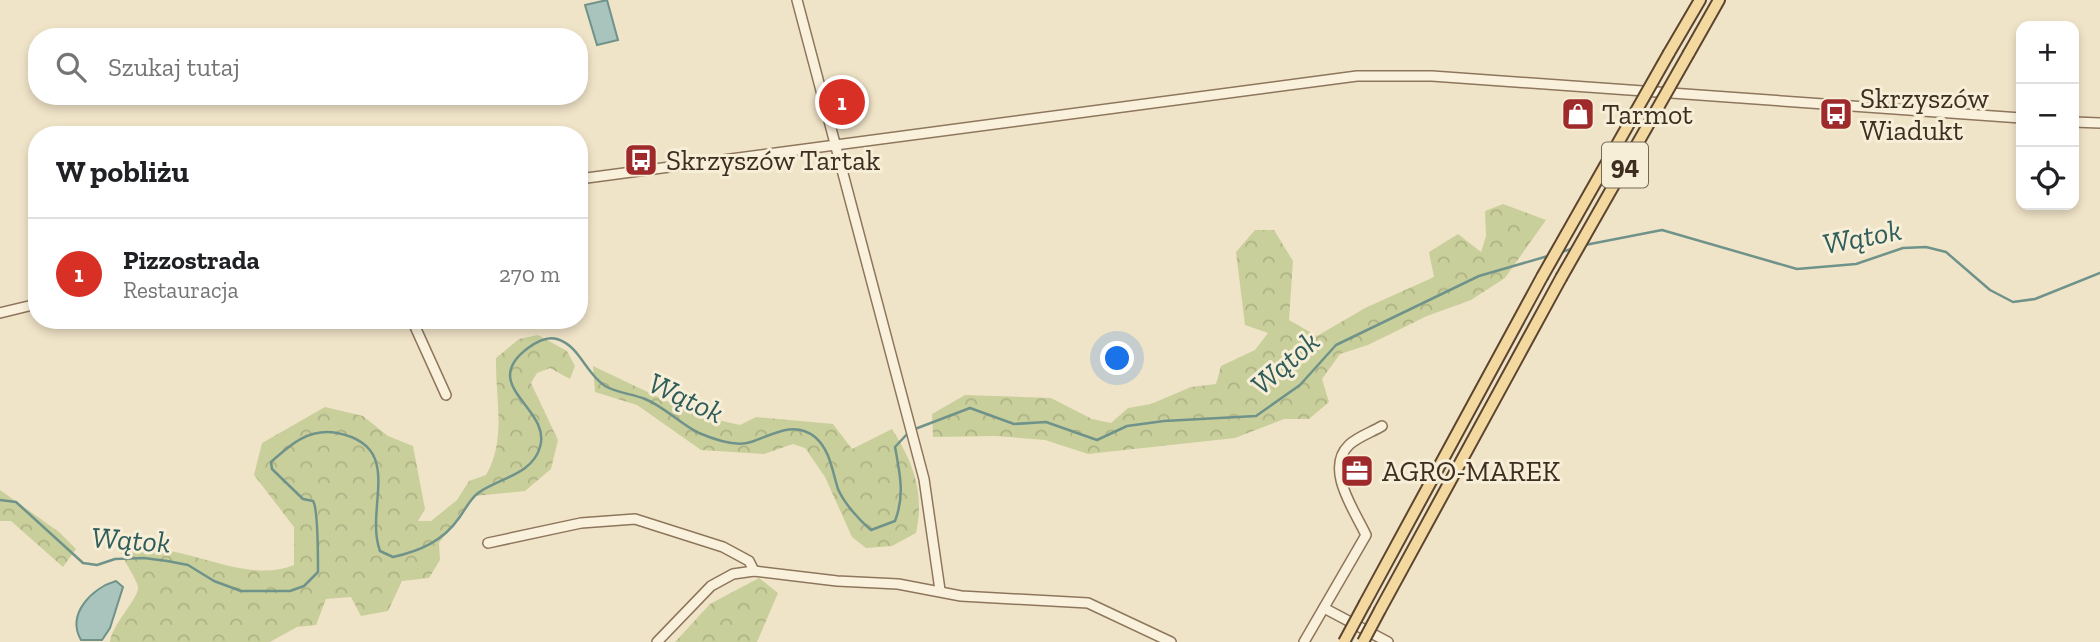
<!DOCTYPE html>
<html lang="pl">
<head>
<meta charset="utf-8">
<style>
  body { margin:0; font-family:"Zilla Slab",serif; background:#f2f2f2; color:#202124 }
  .controls { position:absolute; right:21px; top:21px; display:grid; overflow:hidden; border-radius:14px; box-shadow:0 4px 10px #0003 }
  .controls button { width:63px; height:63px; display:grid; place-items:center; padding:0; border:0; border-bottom:2px solid #e0e0e0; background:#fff; color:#202124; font:35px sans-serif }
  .you { position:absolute; left:1118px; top:359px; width:24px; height:24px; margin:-18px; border:5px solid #fff; border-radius:50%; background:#1a73e8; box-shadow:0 0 0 10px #1a73e833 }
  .badge { display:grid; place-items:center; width:46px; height:46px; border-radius:50%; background:#d93025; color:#fff; font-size:23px; font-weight:700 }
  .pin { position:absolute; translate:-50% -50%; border:4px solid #fff; box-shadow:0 2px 7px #0006 }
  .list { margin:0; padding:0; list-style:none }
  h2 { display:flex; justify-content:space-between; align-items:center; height:91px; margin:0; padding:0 28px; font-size:30px }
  h2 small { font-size:23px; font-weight:400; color:#757577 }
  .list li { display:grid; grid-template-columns:46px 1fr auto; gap:21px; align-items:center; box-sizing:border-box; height:112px; padding:0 28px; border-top:2px solid #e0e0e0 }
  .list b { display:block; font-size:26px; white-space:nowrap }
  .list p { margin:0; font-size:23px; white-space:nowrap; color:#757577 }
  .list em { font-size:23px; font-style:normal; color:#757577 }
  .icon { flex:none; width:38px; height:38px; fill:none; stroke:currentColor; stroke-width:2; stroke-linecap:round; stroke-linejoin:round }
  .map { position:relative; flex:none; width:2100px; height:642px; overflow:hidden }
  .search { position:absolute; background:#fff; box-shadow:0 4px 10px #0003; left:28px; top:28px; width:560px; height:77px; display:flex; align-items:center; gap:18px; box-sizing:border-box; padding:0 24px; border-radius:28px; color:#757577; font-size:26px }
  .panel { position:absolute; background:#fff; box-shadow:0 4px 10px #0003; left:28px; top:126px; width:560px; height:203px; border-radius:28px }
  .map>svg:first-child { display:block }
  .forest { fill:url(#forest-crowns) }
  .water { fill:#a9c4bc; stroke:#6f938a; stroke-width:2 }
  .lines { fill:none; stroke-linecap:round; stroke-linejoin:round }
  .stream { stroke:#6f938a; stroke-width:2.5 }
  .minor-casing { stroke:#8d765c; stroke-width:12 }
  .major-casing { stroke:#5b4430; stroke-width:14 }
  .minor { stroke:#faf1dc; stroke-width:9 }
  .major { stroke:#f3d9a0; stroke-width:10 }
  .major-bridge-casing { stroke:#5b4430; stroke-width:14; stroke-linecap:butt }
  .major-bridge { stroke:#f3d9a0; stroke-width:10 }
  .labels { text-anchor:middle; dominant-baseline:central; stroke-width:6; stroke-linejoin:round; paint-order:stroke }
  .shield { fill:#f7eed8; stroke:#756857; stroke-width:2 }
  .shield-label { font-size:26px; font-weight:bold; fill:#3d2e20 }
  .poi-label { font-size:28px; fill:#3d2e20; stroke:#f7eed8; text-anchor:start }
  .water-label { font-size:30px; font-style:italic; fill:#2f5d5a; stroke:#f7eed8 }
</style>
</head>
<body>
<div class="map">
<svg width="2100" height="642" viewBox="0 0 2100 642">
  <defs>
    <pattern id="forest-crowns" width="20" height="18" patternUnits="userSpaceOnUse" patternTransform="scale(1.75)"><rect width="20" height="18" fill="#c9cf9b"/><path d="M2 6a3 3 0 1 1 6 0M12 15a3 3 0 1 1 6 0" fill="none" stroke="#aeb285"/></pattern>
  </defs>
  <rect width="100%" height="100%" fill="#f0e4c8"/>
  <g class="forest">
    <path d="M1503,204l43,16 -41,58 -34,22 -44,16 -59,29 -28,9 -18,25 7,23 -20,17h-25l-49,19 -147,16 -43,-14 -50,-4 -62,1 -1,-23 33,-19 86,3 41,21 19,4 17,-15 23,-4 40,-17 25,-3 5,-18 34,-16 13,-17 -23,-8 -9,-73 19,-22h19l19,31 -4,59 28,16 48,-28 69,-31 -5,-25 29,-18 23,18 5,-16 -1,-25z"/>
    <path d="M538,335l29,16 8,15 -5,13 -20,-11 -13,5 -6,10 27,57 -7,29 -26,22 -50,5 -36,47 1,17 -11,18 -27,3 -14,30 -27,5 -10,-19 -25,2 -10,26 -19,2 -27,15h-160c2,-18 30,-45 28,-55 -2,-9 -14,-26 -18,-36 58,-15 122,36 174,14v-38l-40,-52 8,-32 63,-36 38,9 25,20 25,10 12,63 -7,12h13l26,-21 12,-19 17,-6c21,-36 9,-77 10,-117l23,-19z"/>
    <path d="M593,366l84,40 32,12 31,7 16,-8 77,7 19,25 40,-20c21,33 33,64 24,104l-24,13 -26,2 -14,-11 -27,-60 -20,-29 -12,-4 -29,10 -63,-4 -64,-45 -42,-13z"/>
    <path d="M0,490l59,42 17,17 -13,18 -52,-46h-11z"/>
    <path d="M759,578l19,15 -21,49h-82l35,-38z"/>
  </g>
  <g class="water">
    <path d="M607,0l11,40 -21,5 -12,-40z"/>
    <path d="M116,581l7,6 -13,41 -8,12h-21c-15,-26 11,-52 35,-59z"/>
  </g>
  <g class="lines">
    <g class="stream">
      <path d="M1585,245l77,-15 135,39 59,-5 47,-16 23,-1 20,5 44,38 23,12 22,-3 65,-26"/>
      <path d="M1561,252l14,-4"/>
      <path d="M915,429l55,-21 44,16 32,-2 51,18 30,-14 37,-5 92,-5 44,-31 36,-40 143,-69 69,-20"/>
      <path d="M0,500l16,2 67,61 14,2 18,-6 29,-1 23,3 21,4 26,16 27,10h49l14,-5 14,-14c0,-12 0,-64 -5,-71l-10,-2 -31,-30 -1,-7c20,-18 38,-34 66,-29 69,13 27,75 43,118l13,6c27,-6 50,-16 66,-39 6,-8 11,-19 19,-25 21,-15 54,-18 62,-46 12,-39 -63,-61 -12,-99 8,-6 19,-12 29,-9 23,7 28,34 48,47 12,7 28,8 40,13 20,8 35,25 54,34 14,6 37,14 52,9 21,-7 43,-22 64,-5 15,13 17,33 23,52 6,14 21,31 33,41l24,-9c10,-26 5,-47 0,-74l14,-15"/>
    </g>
    <defs>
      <g id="minor">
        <path d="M797,0l127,479 16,111"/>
        <path d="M2074,122l26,1"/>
        <path d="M579,179l778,-103h75l589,42"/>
        <path d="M0,313l37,-9"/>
        <path d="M412,320l34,75"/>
        <path d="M488,543l93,-20 54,-4 88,28 26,14 5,10"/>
        <path d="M1324,608l64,34"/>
        <path d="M657,642l54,-56 22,-12 21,-3 83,10 61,3 63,12 127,7 83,39"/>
        <path d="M1304,642l62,-107c-11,-24 -42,-66 -17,-90 8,-8 23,-13 33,-19"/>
      </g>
      <g id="major">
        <path d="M1669,53l31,-53"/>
        <path d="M1689,53l30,-53"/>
        <path d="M1365,603l177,-326"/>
        <path d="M1380,610l181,-332"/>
      </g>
    </defs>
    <use href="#minor" class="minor-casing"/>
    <use href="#major" class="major-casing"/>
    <use href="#minor" class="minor"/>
    <use href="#major" class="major"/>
    <defs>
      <g id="major-bridge">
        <path d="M1542,277l127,-224"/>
        <path d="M1561,278l128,-225"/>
        <path d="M1344,642l21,-39"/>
        <path d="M1363,642l17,-32"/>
      </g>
    </defs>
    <use href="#major-bridge" class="major-bridge-casing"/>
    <use href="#major-bridge" class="major-bridge"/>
  </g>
  <defs>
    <symbol id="shop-square" viewBox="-11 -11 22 22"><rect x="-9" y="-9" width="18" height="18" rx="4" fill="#9e2a2b" stroke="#f7eed8"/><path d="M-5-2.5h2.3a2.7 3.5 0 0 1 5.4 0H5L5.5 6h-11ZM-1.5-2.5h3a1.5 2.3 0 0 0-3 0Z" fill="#fff"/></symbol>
    <symbol id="bus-square" viewBox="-11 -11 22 22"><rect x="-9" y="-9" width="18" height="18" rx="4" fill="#9e2a2b" stroke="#f7eed8"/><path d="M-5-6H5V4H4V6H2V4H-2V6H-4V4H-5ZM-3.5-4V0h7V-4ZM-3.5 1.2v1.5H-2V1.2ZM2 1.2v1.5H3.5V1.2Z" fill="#fff"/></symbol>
    <symbol id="office-square" viewBox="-11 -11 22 22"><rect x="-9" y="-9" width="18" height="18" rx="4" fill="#9e2a2b" stroke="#f7eed8"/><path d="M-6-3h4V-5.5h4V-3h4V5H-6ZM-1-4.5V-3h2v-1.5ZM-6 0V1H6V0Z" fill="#fff"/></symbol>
  </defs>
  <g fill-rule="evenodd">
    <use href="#shop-square" x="1559" y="95" width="38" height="38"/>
    <use href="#bus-square" x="1817" y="95" width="38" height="38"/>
    <use href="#bus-square" x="622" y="141" width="38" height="38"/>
    <use href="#office-square" x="1338" y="452" width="38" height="38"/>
  </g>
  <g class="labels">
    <rect class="shield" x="1602" y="142.5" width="46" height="45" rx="5"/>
    <g class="shield-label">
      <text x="1625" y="165">94</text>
    </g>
    <g class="poi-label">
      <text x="1860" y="98">Skrzyszów<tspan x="1860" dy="32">Wiadukt</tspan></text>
      <text x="1602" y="114">Tarmot</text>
      <text x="666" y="160">Skrzyszów Tartak</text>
      <text x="1382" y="471">AGRO-MAREK</text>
    </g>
    <g class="water-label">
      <text transform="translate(1862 237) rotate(-11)">Wątok</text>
      <text transform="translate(1285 363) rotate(-41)">Wątok</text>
      <text transform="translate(686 398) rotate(25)">Wątok</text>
      <text transform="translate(131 540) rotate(4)">Wątok</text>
    </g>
  </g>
</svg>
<div class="controls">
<button>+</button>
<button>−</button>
<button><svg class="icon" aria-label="locate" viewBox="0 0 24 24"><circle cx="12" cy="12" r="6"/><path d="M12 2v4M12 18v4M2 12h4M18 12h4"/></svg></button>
</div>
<div class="you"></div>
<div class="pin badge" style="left:842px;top:102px">1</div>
<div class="search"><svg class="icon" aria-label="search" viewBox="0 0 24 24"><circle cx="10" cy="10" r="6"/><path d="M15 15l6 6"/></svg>Szukaj tutaj</div>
<section class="panel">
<h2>W pobliżu<small></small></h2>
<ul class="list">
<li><span class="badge">1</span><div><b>Pizzostrada</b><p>Restauracja</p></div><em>270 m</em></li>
</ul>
</section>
</div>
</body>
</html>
